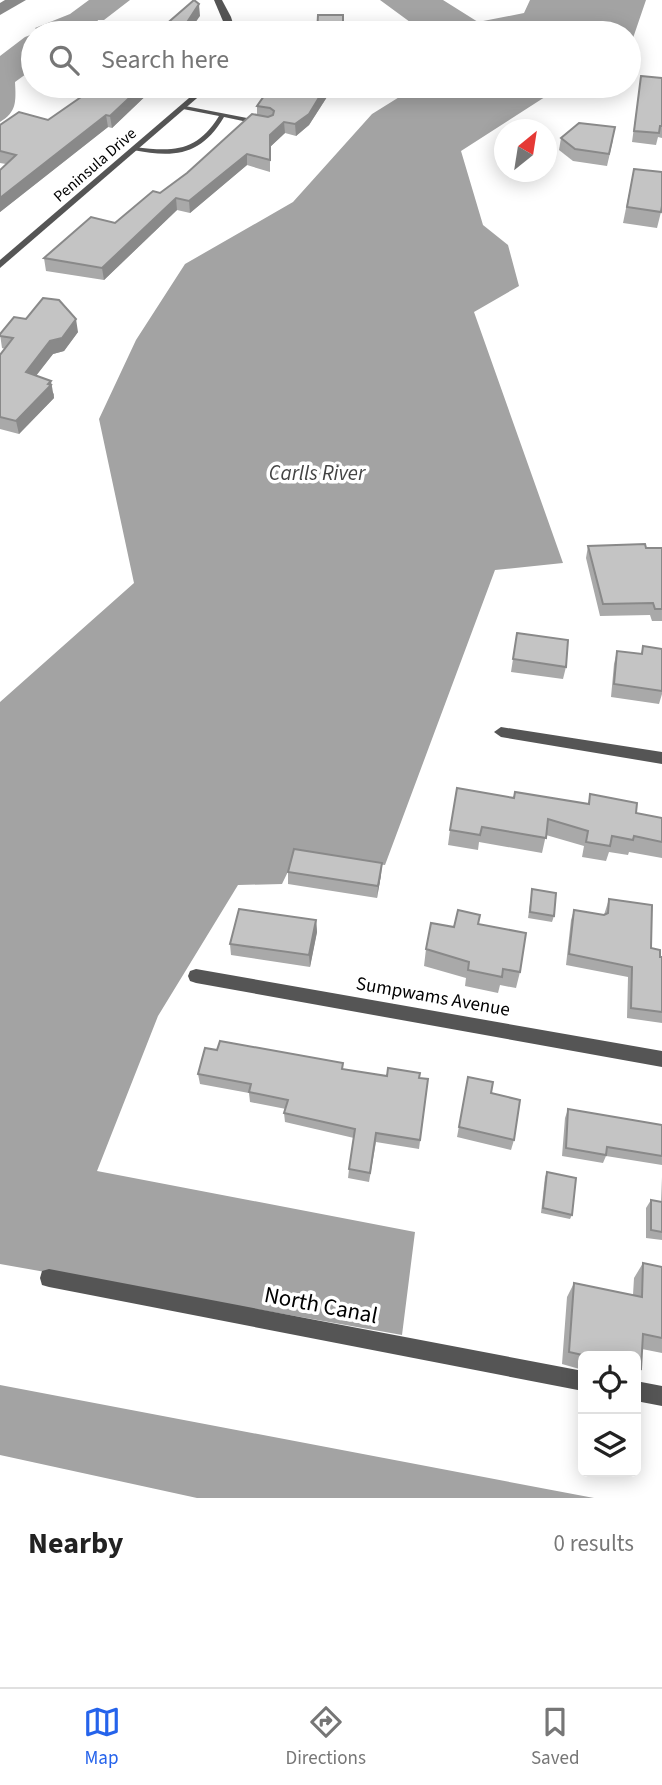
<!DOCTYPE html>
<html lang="en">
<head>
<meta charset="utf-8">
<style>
  body { margin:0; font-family:"Source Sans 3",sans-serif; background:#f6f6f6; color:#222 }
  .controls { position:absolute; right:21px; bottom:21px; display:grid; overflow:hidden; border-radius:10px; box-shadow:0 4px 18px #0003 }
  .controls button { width:63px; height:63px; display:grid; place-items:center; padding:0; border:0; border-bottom:2px solid #e0e0e0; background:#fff; color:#222; font:35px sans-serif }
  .compass { position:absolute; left:494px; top:119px; width:63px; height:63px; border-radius:50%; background:#fff; box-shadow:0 4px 18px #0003; rotate:30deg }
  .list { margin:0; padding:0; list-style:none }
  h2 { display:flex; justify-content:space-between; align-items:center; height:91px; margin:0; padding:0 28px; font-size:30px }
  h2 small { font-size:23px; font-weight:400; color:#767676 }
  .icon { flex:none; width:38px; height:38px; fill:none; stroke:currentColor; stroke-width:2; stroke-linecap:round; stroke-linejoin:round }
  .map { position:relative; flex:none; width:662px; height:1498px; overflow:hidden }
  .search { position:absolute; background:#fff; box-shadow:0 4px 18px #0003; left:21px; right:21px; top:21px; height:77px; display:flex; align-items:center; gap:18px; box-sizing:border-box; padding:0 24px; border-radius:38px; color:#767676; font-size:26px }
  .sheet { height:189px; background:#fff }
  nav { display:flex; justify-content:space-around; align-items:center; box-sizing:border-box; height:98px; border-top:2px solid #e0e0e0; background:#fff; font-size:19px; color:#767676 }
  nav a { display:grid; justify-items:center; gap:4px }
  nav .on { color:#2563eb }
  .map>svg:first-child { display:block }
  .water { fill:#a3a3a3 }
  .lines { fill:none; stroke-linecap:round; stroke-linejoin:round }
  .service { fill:#555; fill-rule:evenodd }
  .minor { fill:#555; fill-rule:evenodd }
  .wall { fill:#a9a9a9 }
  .shaded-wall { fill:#898989 }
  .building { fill:#c4c4c4; stroke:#898989; stroke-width:2 }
  .labels { text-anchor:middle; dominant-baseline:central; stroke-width:7; stroke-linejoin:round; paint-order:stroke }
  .far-street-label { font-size:16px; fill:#000; stroke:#fff }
  .street-label { font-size:19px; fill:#000; stroke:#fff }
  .water-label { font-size:21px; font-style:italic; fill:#444; stroke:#fff }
  .near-street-label { font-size:23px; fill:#000; stroke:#fff }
</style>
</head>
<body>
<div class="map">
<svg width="662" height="1498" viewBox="0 0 662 1498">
  <rect width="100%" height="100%" fill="#fff"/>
  <g class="water">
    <path d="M89,0h41l-26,20h-6l-3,7 6,2 -5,4h-61l3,-2 -3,-3 35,-14z"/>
    <path d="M380,0h63l35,22 46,-9 6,-13h116l-14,41 -3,2v-10h-211l-8,-11z"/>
    <path d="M33,34v35l-18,13c1,19 2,30 -15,40v-66l25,-19z"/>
    <path d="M417,86h145l-101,65 22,74 25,20 11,41 -45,26 89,251 -68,7 -110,295 -89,-10 -14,29 -44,1 -80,131 -61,155 318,61 -13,103 -402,-71v-562l134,-119 -35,-164 37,-79 49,-76 108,-62 79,-88z"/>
    <path d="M0,1385l594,113h-397l-197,-43z"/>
  </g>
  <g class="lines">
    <path class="service" d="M185,106l72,14 3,2 -3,2 -33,-7c-23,39 -50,41 -91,33l-1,-1 3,-2c38,5 62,5 84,-31l-36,-7 -1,-1z"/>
    <g class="minor">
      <path d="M214,0h8l9,17 5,16h-8z"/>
      <path d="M203,86h8l-211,182v-8z"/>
      <path d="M501,727l161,25v12l-161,-27 -7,-5z"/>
      <path d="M196,969l466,82v16l-466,-84 -6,-2 -2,-5 2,-5z"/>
      <path d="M49,1269l534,102v20l-534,-104 -7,-2 -2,-7 2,-7z"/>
      <path d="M636,1381l26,5v20l-26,-5z"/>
    </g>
  </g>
  <g class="wall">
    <path d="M641,76l21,2v60l-4,-1 -2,8 -24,-3z"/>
    <path d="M156,86l-44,42 -4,-1 -108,85v-42l6,-6 -6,-1v-38l48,-5z"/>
    <path d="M271,86h63l-25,39 -13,11 -11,-3 -15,14v25l-23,-7 -57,48 -13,-3 -73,70 -58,-9 -2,-13 71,-35 45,-30 27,-20 70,-58v-9z"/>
    <path d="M561,138l52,2 -6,26 -34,-5 -14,-11z"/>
    <path d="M634,169l28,39 -5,20 -34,-5z"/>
    <path d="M78,332l-14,19 -11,3 -17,21 18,19v4l-35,36 -19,-5v-74l5,-6 -3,-1 -2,-14z"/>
    <path d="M588,546l74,2v73h-10l-2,-6 -50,1 -14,-58z"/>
    <path d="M517,633l49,34 -3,12 -52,-7z"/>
    <path d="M643,646l19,3v45l-3,10 -48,-7 3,-33 3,-13 24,3z"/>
    <path d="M590,794l46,19 26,5v40l-33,-6 -1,3 -19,-3 -3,9 -24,-4 2,-11 -38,-11 -4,18 -63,-11 -1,8 -30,-5 2,-15 64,-32 74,6z"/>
    <path d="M288,872l93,3 -4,23 -89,-14z"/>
    <path d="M532,889l22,27 -2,6 -24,-4z"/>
    <path d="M609,899l42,49 9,9h2v66l-35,-5 1,-41 -62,-12 5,-45 3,-10 30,5z"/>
    <path d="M316,920l1,12 -7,35 -79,-12 -1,-11z"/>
    <path d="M478,924l42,48 -4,16 -16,-3 -2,8 -33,-7 1,-8 -42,-12 2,-17 28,-22z"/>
    <path d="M217,1050l126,13v6l44,7 41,3 -9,70 -43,-7 -7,40 -21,-4 1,-9 5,-31 -69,-16 -1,-9 2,-4 -36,-7 -1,-9 -49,-9 -2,-10z"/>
    <path d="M468,1077l23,16 23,47 -3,10 -54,-13z"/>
    <path d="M568,1109l94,16v40l-56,-9 -3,7 -41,-7 3,-38z"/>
    <path d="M547,1172l25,43 -2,4 -29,-6 4,-36z"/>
    <path d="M662,1177v63l-16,-2v-30l5,-8 10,2z"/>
    <path d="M643,1263l19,4v86l-20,-4 -1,20 -5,7v-20h-53v14l-21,-6 5,-67 7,-14 59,12 1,-17z"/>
  </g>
  <g class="shaded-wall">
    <path d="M5,0h21l-26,15v-12z"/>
    <path d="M199,4l1,12 -12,17h-8z"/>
    <path d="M142,86h14l-44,42 -2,-12z"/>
    <path d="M326,86h8l-25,39 -13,11 -1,-12z"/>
    <path d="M106,115l2,12 -108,85v-14z"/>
    <path d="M284,122l1,11 -15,14v25v-37z"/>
    <path d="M247,154v11l-57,48 -1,-12z"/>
    <path d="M176,198l1,12 -73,70 -2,-12z"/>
    <path d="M76,319l2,13 -14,19 -11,3 -24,31 -3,-13 24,-31z"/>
    <path d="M51,381l3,17 -35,36 -3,-13z"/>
    <path d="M382,863l-1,12 -4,23 1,-12z"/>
    <path d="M316,920l1,12 -7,35 -1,-12z"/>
  </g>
  <g class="building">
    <path d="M194,0l5,4 -19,29h-24z"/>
    <path d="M318,15h25v18h-26z"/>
    <path d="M641,76l21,2v48h-2l-1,7 -25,-2z"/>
    <path d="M97,86h45l-32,30 -4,-1 -106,83v-28l16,-15 -16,-4v-26l19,-13 29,8z"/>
    <path d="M271,86h55l-17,28 -14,10 -11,-2 -14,13v25l-23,-6 -58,47 -13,-3 -74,70 -58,-10 47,-41 24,6 38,-32 7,2 27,-20 65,-59 16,3 5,-2 1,-4 -4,-3 -13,-2z"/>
    <path d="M579,123l36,4 -6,27 -34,-5 -14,-11z"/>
    <path d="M634,169l28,3v34l-1,6 -34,-5z"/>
    <path d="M43,298l16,2 17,19 -14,19 -12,3 -24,31 25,9 -3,3 3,1 -35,36 -16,-4v-62l13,-17 -13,-2v-2l14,-17 12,2z"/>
    <path d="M645,544l1,4h16v61h-7l-2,-6 -50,1 -15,-58z"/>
    <path d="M517,633l51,7 -2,27 -53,-8z"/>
    <path d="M643,646l19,3v42l-48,-7 3,-33 25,3z"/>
    <path d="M457,788l57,10 1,-6 74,12 1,-10 47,9 -1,10 26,5v24l-28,-6 -1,4 -21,-4 -2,10 -24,-4 2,-11 -40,-12 -2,19 -64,-11 -2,8 -30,-5z"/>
    <path d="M294,849l88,14 -4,23 -90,-14z"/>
    <path d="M532,889l24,4 -2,23 -24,-4z"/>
    <path d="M609,899l43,6 -1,43 9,2v7h2v55l-31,-4 1,-41 -63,-13 5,-44 30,5 4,-2z"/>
    <path d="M239,909l77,11 -7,35 -79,-11z"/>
    <path d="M458,910l22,5 -2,9 48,9 -6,39 -17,-3 -1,8 -34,-7 1,-8 -43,-13 5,-26 23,4z"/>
    <path d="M220,1041l123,22 -1,6 45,7 1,-8 32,5 -1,5 9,1 -8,61 -44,-7 -6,40 -21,-4 6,-40 -71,-16 4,-13 -39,-8 2,-8 -53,-10 7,-26 12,2z"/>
    <path d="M468,1077l25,5 -2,11 29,7 -6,40 -55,-13z"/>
    <path d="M568,1109l94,16v31l-55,-9 -1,8 -40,-7z"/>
    <path d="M547,1172l29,6 -4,37 -29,-7z"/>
    <path d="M651,1200l11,2v30l-11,-2z"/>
    <path d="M643,1263l19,4v71l-19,-4 -2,35 -5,-1v-12h-49l-18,-4 5,-69 68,14z"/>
  </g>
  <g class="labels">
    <g class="far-street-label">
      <text transform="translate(95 165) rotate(-41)">Peninsula Drive</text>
    </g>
    <g class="street-label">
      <text transform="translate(433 997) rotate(10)">Sumpwams Avenue</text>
    </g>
    <g class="water-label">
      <text x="317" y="473">Carlls River</text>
    </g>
    <g class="near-street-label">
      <text transform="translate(321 1305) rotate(11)">North Canal</text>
    </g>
  </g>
</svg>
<div class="controls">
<button><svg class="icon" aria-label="locate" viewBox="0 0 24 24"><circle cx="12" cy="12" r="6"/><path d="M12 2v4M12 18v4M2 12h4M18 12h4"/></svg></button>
<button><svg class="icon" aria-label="layers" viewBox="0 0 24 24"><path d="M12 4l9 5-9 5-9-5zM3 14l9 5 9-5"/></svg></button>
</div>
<svg class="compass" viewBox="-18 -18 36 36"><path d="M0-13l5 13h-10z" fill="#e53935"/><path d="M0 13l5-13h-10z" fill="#767676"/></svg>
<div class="search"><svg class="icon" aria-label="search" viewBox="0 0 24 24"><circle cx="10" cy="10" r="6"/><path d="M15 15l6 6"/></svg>Search here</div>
</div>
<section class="sheet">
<h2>Nearby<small>0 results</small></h2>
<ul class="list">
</ul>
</section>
<nav>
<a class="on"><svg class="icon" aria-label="map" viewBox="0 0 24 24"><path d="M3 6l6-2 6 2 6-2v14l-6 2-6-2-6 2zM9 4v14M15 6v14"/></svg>Map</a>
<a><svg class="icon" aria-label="directions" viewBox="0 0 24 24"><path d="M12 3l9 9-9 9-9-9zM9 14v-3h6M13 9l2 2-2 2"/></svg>Directions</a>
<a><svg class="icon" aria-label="saved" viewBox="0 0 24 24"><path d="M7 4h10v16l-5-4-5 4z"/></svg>Saved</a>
</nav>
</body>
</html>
